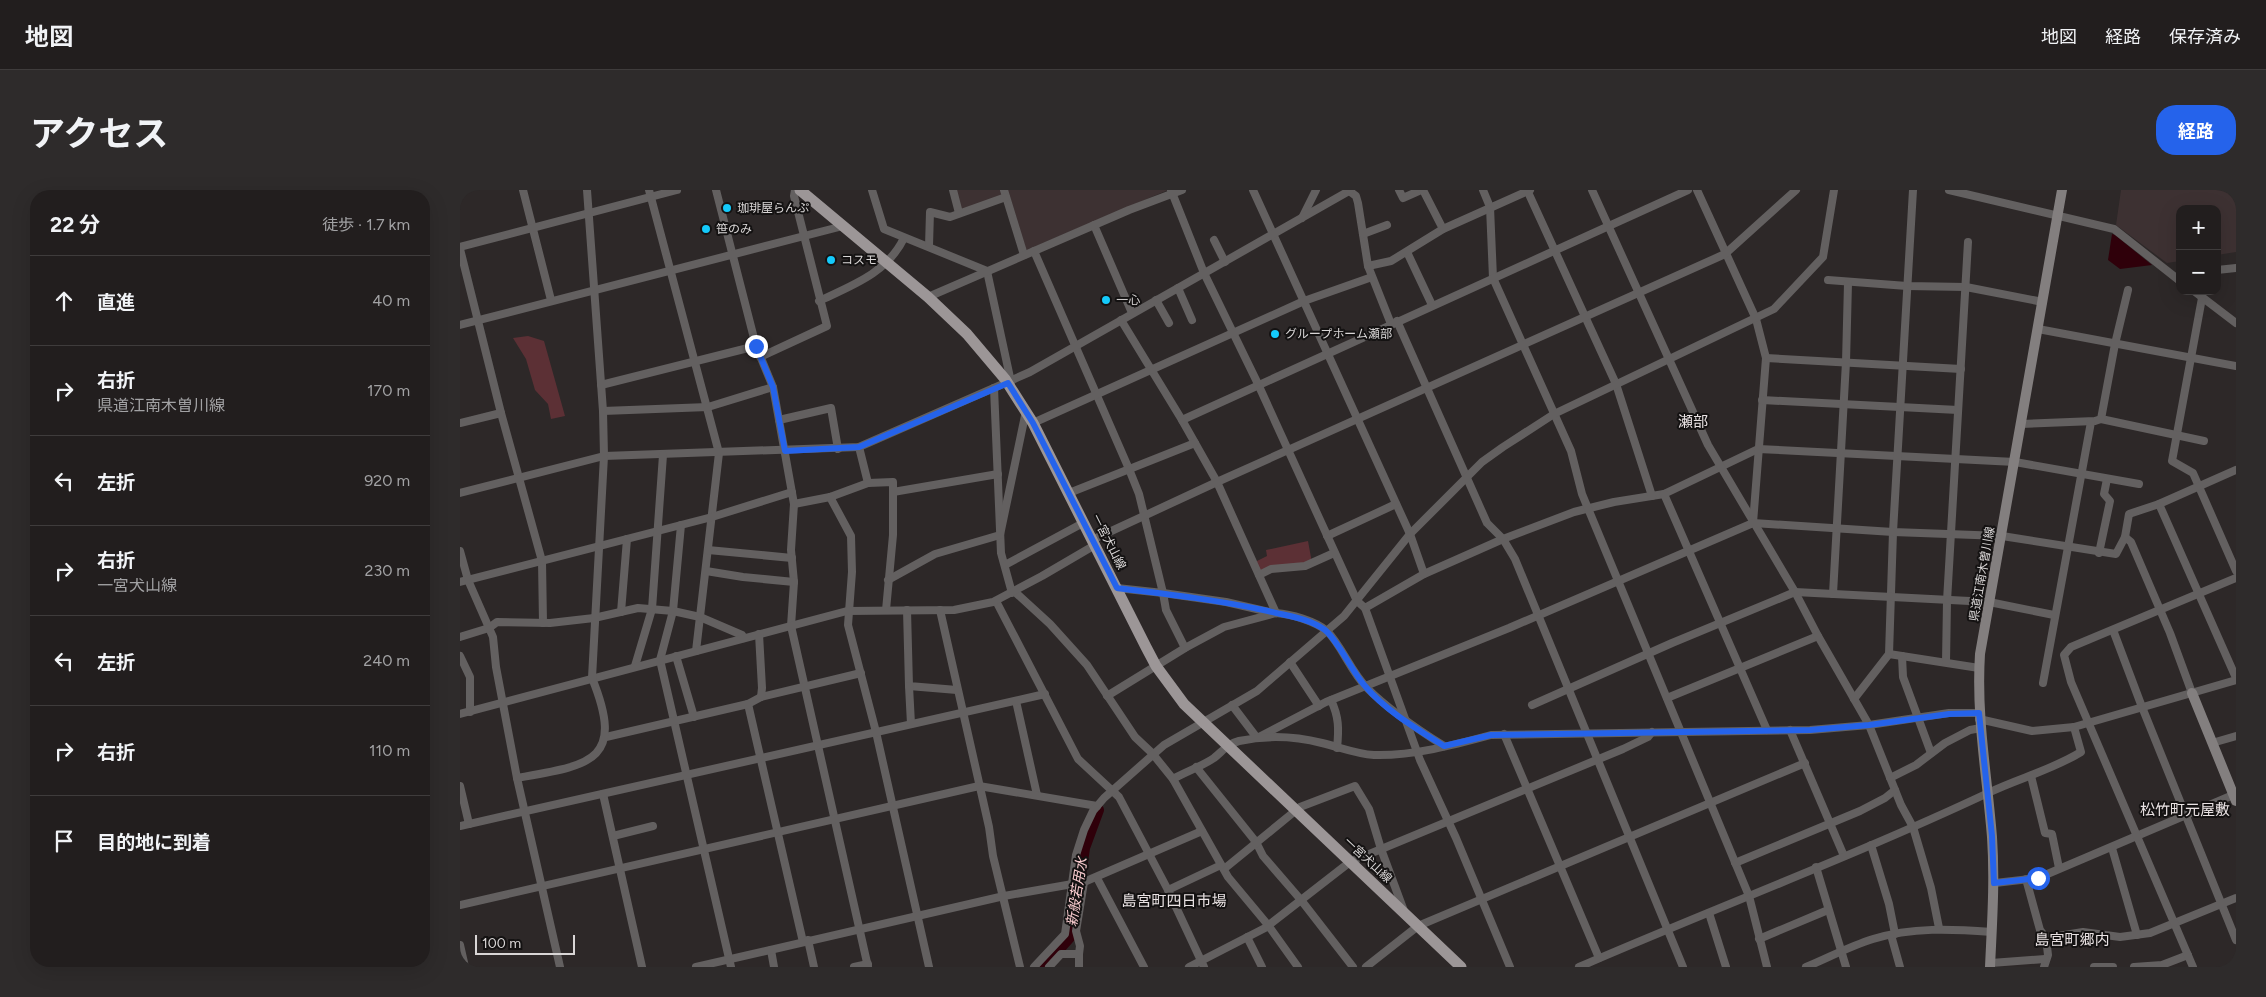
<!DOCTYPE html>
<html lang="ja">
<head>
<meta charset="utf-8">
<style>
  body { margin:0; font-family:Figtree,"Noto Sans JP",sans-serif; background:#2e2b2b; color:#f1f3f6 }
  .controls { position:absolute; right:15px; top:15px; display:grid; overflow:hidden; border-radius:10px; box-shadow:0 5px 20px #0002 }
  .controls button { width:45px; height:45px; display:grid; place-items:center; padding:0; border:0; border-bottom:1px solid #3f3c3c; background:#221e1e; color:#f1f3f6; font:25px sans-serif }
  .scale { position:absolute; left:15px; bottom:12px; width:100px; box-sizing:border-box; padding-left:5px; border:2px solid #d9d6d6; border-top:0; font-size:14px; line-height:18px; white-space:nowrap; color:#d9d6d6; -webkit-text-stroke:4px #141212; paint-order:stroke }
  .stop { position:absolute; width:15px; height:15px; margin:-11px; border:4px solid #2563eb; border-radius:50%; background:#fff }
  .stop.end { background:#2563eb; border-color:#fff; box-shadow:0 1px 5px #0008 }
  .list { margin:0; padding:0; list-style:none }
  h2 { display:flex; justify-content:space-between; align-items:center; height:65px; margin:0; padding:0 20px; font-size:21px }
  h2 small { font-size:16px; font-weight:400; color:#a2a2a4 }
  .list li { display:grid; grid-template-columns:32px 1fr auto; gap:15px; align-items:center; box-sizing:border-box; height:90px; padding:0 20px; border-top:1px solid #3f3c3c }
  .list b { display:block; font-size:19px; white-space:nowrap }
  .list p { margin:0; font-size:16px; white-space:nowrap; color:#a2a2a4 }
  .list em { font-size:16px; font-style:normal; color:#a2a2a4 }
  .icon { flex:none; width:28px; height:28px; fill:none; stroke:currentColor; stroke-width:2; stroke-linecap:round; stroke-linejoin:round }
  .map { position:relative; flex:none; width:1776px; height:777px; overflow:hidden; border-radius:20px }
  header { display:flex; align-items:center; gap:30px; box-sizing:border-box; height:70px; padding:0 25px; background:#221e1e; border-bottom:1px solid #3f3c3c }
  header strong { font-size:24px }
  nav { display:flex; gap:28px; margin-inline-start:auto; font-size:18px }
  .intro { display:flex; align-items:center; justify-content:space-between; box-sizing:border-box; height:120px; padding:0 30px }
  h1 { margin:0; font-size:35px }
  .button { padding:12px 22px; border-radius:20px; background:#2563eb; color:#fff; font-size:18px; font-weight:700 }
  main { display:flex; gap:30px; padding:0 30px }
  aside { flex:1; background:#221e1e; border-radius:20px; box-shadow:0 5px 20px #0002 }
  .map>svg:first-child { display:block }
  .built { fill:#3d3132 }
  .green { fill:#5c3035 }
  .water { fill:#2f000a }
  .lines { fill:none; stroke-linecap:round; stroke-linejoin:round }
  .river { stroke:#2f000a; stroke-width:12 }
  .street { stroke:#636060; stroke-width:8 }
  .secondary { stroke:#837f7f; stroke-width:10 }
  .primary { stroke:#9c9697; stroke-width:11 }
  .route { stroke:#2563eb; stroke-width:6 }
  .poi-dot { fill:#14cafb; stroke:#141212; stroke-width:2 }
  .labels { text-anchor:middle; dominant-baseline:central; stroke-width:4; stroke-linejoin:round; paint-order:stroke }
  .poi-label { font-size:12px; fill:#d9d6d6; stroke:#141212; text-anchor:start }
  .street-label { font-size:12px; fill:#d9d6d6; stroke:#141212 }
  .water-label { font-size:14px; font-style:italic; fill:#f9cccf; stroke:#141212 }
  .quarter-label { font-size:15px; fill:#e9e2e3; stroke:#141212 }
</style>
</head>
<body>
<header>
<strong>地図</strong>
<nav><a>地図</a><a>経路</a><a>保存済み</a></nav>
</header>
<div class="intro"><h1>アクセス</h1><a class="button">経路</a></div>
<main>
<aside>
<h2>22 分<small>徒歩 · 1.7 km</small></h2>
<ul class="list">
<li><svg class="icon" aria-label="ahead" viewBox="0 0 24 24"><path d="M12 20V5M6 11l6-6 6 6"/></svg><div><b>直進</b></div><em>40 m</em></li>
<li><svg class="icon" aria-label="right" viewBox="0 0 24 24"><path d="M7 20v-9h11M14 6l5 5-5 5"/></svg><div><b>右折</b><p>県道江南木曽川線</p></div><em>170 m</em></li>
<li><svg class="icon" aria-label="left" viewBox="0 0 24 24"><path d="M17 20v-9H6M10 6l-5 5 5 5"/></svg><div><b>左折</b></div><em>920 m</em></li>
<li><svg class="icon" aria-label="right" viewBox="0 0 24 24"><path d="M7 20v-9h11M14 6l5 5-5 5"/></svg><div><b>右折</b><p>一宮犬山線</p></div><em>230 m</em></li>
<li><svg class="icon" aria-label="left" viewBox="0 0 24 24"><path d="M17 20v-9H6M10 6l-5 5 5 5"/></svg><div><b>左折</b></div><em>240 m</em></li>
<li><svg class="icon" aria-label="right" viewBox="0 0 24 24"><path d="M7 20v-9h11M14 6l5 5-5 5"/></svg><div><b>右折</b></div><em>110 m</em></li>
<li><svg class="icon" aria-label="arrive" viewBox="0 0 24 24"><path d="M6 21V4h12l-3 4 3 4H6"/></svg><div><b>目的地に到着</b></div></li>
</ul>
</aside>
<div class="map">
<svg width="1776" height="777" viewBox="0 0 1776 777">
  <rect width="100%" height="100%" fill="#2d2828"/>
  <g class="built">
    <path d="M494,0h47l1,4 -1,3 -38,13 -3,-2z"/>
    <path d="M545,0h163l-141,60 -3,-2z"/>
    <path d="M1661,0h115v62l-19,3v-46h-37v52l-13,2 -51,-38z"/>
  </g>
  <g class="green">
    <path d="M68,146l16,5 21,75 -14,3 -3,-15 -13,-14 -9,-31 -13,-21z"/>
    <path d="M848,351l4,22 -52,9 -5,-10 12,-6 -1,-6z"/>
  </g>
  <path class="water" d="M1652,44l3,1 37,30 -32,4 -12,-9z"/>
  <g class="lines">
    <path class="river" d="M583,777l28,-32 13,-87 14,-38"/>
    <g class="street">
      <path d="M63,0l28,110"/>
      <path d="M189,0l70,263 -23,198"/>
      <path d="M256,0l40,156 17,41 6,33 15,84 -3,46 3,32 -3,44 77,341"/>
      <path d="M412,0l12,39 103,42 24,111"/>
      <path d="M493,0l6,23"/>
      <path d="M544,0l20,65"/>
      <path d="M711,0l33,83 54,111 99,217 8,7 59,-34 79,-35 71,-27 40,-10 50,-8 94,-45 257,13 124,22"/>
      <path d="M793,0l157,344 14,40"/>
      <path d="M888,0l8,6 2,7 10,63 23,58"/>
      <path d="M939,0l4,8 18,-8"/>
      <path d="M963,0l20,39"/>
      <path d="M1023,0l7,17 3,71 78,173 11,43 167,402 18,71"/>
      <path d="M1067,0l89,194 36,112"/>
      <path d="M1132,0l116,255 87,147 23,44 -151,62"/>
      <path d="M1237,0l59,129 10,39 -13,165"/>
      <path d="M1489,0l165,39 66,52"/>
      <path d="M842,28l14,-28"/>
      <path d="M634,35l38,88"/>
      <path d="M903,44l24,-9"/>
      <path d="M754,50l11,22"/>
      <path d="M469,56l1,-34 20,5 56,-20"/>
      <path d="M0,57l217,-57"/>
      <path d="M0,59l41,164 41,148 1,62"/>
      <path d="M574,61l95,218 10,25 24,99 -46,-5"/>
      <path d="M947,62l25,53"/>
      <path d="M908,76l23,-5 52,-32 87,-39"/>
      <path d="M1757,80l19,-2"/>
      <path d="M1368,90l79,6 59,1 77,15"/>
      <path d="M718,98l14,32"/>
      <path d="M1734,101l42,32"/>
      <path d="M468,107l201,-87 53,-20"/>
      <path d="M1742,108l-30,163 21,12 43,98"/>
      <path d="M696,110l13,23"/>
      <path d="M359,111c34,-16 68,-28 85,-63"/>
      <path d="M661,130l61,100 35,62 59,131"/>
      <path d="M937,131l90,202 16,16 12,20 168,408"/>
      <path d="M0,135l383,-99"/>
      <path d="M1578,139l198,37"/>
      <path d="M300,167l67,-31 -33,-130 1,-6"/>
      <path d="M1306,168l195,11"/>
      <path d="M141,195l155,-39"/>
      <path d="M534,198l7,165 11,40"/>
      <path d="M1302,210l196,10"/>
      <path d="M143,221l105,-4 65,-20"/>
      <path d="M1641,229l103,22"/>
      <path d="M319,230l52,-12 7,41"/>
      <path d="M722,230l506,-230"/>
      <path d="M0,233l41,-10"/>
      <path d="M573,233l271,-122 68,-24"/>
      <path d="M1561,234l74,-3 6,-2 14,-75 13,-54"/>
      <path d="M399,257l9,36"/>
      <path d="M433,302l105,-18"/>
      <path d="M0,303l144,-37 255,-9 171,-75 319,-181"/>
      <path d="M609,303l126,-50"/>
      <path d="M1204,304l103,236"/>
      <path d="M370,307l21,39 1,36 -4,53 28,107 53,235"/>
      <path d="M334,314l36,-7 38,-14 25,-1v53l-7,75"/>
      <path d="M1699,314l77,174"/>
      <path d="M221,335l-8,86 -13,49 71,307"/>
      <path d="M867,346l69,-32"/>
      <path d="M1665,347l6,5 39,91 22,60"/>
      <path d="M632,350l125,-58 508,-228 71,-64"/>
      <path d="M248,360l84,8"/>
      <path d="M0,361l8,29 25,57 3,30 21,111 43,189"/>
      <path d="M1639,363l11,-52 -6,-7 3,-15"/>
      <path d="M545,375l78,-42"/>
      <path d="M246,381l37,6 51,5"/>
      <path d="M799,385l12,-6 34,-3 29,-13"/>
      <path d="M428,390l47,-26 65,-19 26,-124"/>
      <path d="M0,392l252,-65 80,-25"/>
      <path d="M555,402l35,32 37,41 48,72 17,16 21,26 55,98 40,48 30,42"/>
      <path d="M1373,404l13,-232 2,-79"/>
      <path d="M536,411l82,158 41,38 49,93 36,77"/>
      <path d="M905,418l55,152 36,78 54,129"/>
      <path d="M447,420l2,76 48,4"/>
      <path d="M480,420l49,217 4,29 27,111"/>
      <path d="M161,422l6,-73"/>
      <path d="M1653,440l29,77 94,233"/>
      <path d="M1358,446l51,89 32,80 12,22 18,61 8,40"/>
      <path d="M0,447l29,-9 8,-6 53,1 44,-5 44,-10 35,3 27,6 42,18 2,3"/>
      <path d="M725,458l-19,-38 -3,-17 63,9 48,11"/>
      <path d="M1429,464l90,14"/>
      <path d="M0,466l10,21v35"/>
      <path d="M216,466l18,61"/>
      <path d="M1442,466l1,21 28,76"/>
      <path d="M830,472l29,44"/>
      <path d="M1486,472l1,-61 21,-359"/>
      <path d="M175,476l17,-57 11,-154"/>
      <path d="M1583,493l48,-261"/>
      <path d="M449,496l2,38"/>
      <path d="M647,506l78,-48 39,-21 52,-14c15,1 39,8 51,18 15,15 24,41 40,57 23,23 50,41 77,58"/>
      <path d="M301,507l100,-24"/>
      <path d="M1394,509l35,-45 4,-122 20,-342"/>
      <path d="M871,510c8,17 8,29 6,48"/>
      <path d="M556,511l21,94"/>
      <path d="M288,514l55,238"/>
      <path d="M772,515l25,33 69,-36 183,-74 244,-105 140,9 109,4 114,18 9,-17 4,-23 30,-10 77,-34"/>
      <path d="M1072,515l140,-62 123,-51 194,10 65,13"/>
      <path d="M0,524l387,-103 107,-1 39,-8 49,-26 53,-31"/>
      <path d="M1519,529l53,12 42,-4 162,-47"/>
      <path d="M1330,540l54,126"/>
      <path d="M1044,544l95,224"/>
      <path d="M146,547l142,-33 13,-7 1,-9 -3,-54"/>
      <path d="M1752,553l24,-7"/>
      <path d="M736,577l60,75 7,14 38,44 52,67"/>
      <path d="M1571,586l14,57 7,1 7,34"/>
      <path d="M57,588c73,-13 109,-16 75,-100l12,-222 -1,-45 -16,-221"/>
      <path d="M1430,588l26,-13 29,-22 25,-13 11,-2"/>
      <path d="M713,589c13,-7 29,-13 41,-21 9,-7 13,-14 25,-17 28,-6 55,-5 83,2 17,4 34,11 52,12 39,1 80,-10 117,-20l319,-5 59,-5 80,-12h30"/>
      <path d="M0,596l9,38"/>
      <path d="M143,604l39,173"/>
      <path d="M0,636l585,-132"/>
      <path d="M153,646l40,-10"/>
      <path d="M1411,655l18,59 6,30"/>
      <path d="M1652,658l25,87"/>
      <path d="M1275,673l125,-52 25,-13 10,-8"/>
      <path d="M1356,677l30,100"/>
      <path d="M764,679l76,-62 55,-21 14,23 12,40 23,62"/>
      <path d="M637,688l47,89"/>
      <path d="M1566,689l14,51 6,8 2,17 -4,12"/>
      <path d="M1535,693l43,-5 195,-83"/>
      <path d="M708,700l53,-25"/>
      <path d="M0,715l519,-119 118,20"/>
      <path d="M1249,723l17,54"/>
      <path d="M1431,745l9,32"/>
      <path d="M787,747l15,30"/>
      <path d="M1586,748l37,-6 37,5 30,-4 86,-35"/>
      <path d="M1299,749l69,-29"/>
      <path d="M348,750l6,27"/>
      <path d="M0,755l5,22"/>
      <path d="M311,760l3,17"/>
      <path d="M619,764l1,-8 -4,-15 8,-49"/>
      <path d="M1531,773l54,-4"/>
      <path d="M236,777l308,-71 80,-14 118,-51"/>
      <path d="M394,777l14,-3"/>
      <path d="M574,777l31,-33 11,-79 8,-25 9,-19 11,-13 60,-53 93,-54 87,-75 66,-82 72,-72 21,-15 51,-33 220,-105 49,-52 11,-67"/>
      <path d="M589,777l12,-13h18v13"/>
      <path d="M729,777l76,-39 85,-66 273,-113 25,-12 4,-5"/>
      <path d="M906,777l52,-41 387,-163"/>
      <path d="M1119,777c136,-59 275,-111 409,-174 31,-15 64,-23 93,-41l-7,-25"/>
      <path d="M1346,777c22,-9 44,-21 67,-28 39,-12 79,-10 119,-7"/>
      <path d="M1634,777h19"/>
      <path d="M1674,777l28,-2 26,-10"/>
      <path d="M1733,777l-122,-285 -7,-27 7,-8 165,-69"/>
    </g>
    <g class="secondary">
      <path d="M1732,503l44,108"/>
      <path d="M1530,777c2,-44 5,-86 2,-130 -5,-62 -16,-121 -12,-183l82,-464"/>
    </g>
    <path class="primary" d="M340,0l128,107 39,37 38,45 28,44 113,224 10,19 28,38 277,263"/>
  </g>
  <g class="lines">
    <path class="route" d="M296,156l17,41 12,64 74,-4 149,-64 25,40 84,165c50,6 101,12 151,23 19,5 40,7 57,19 12,9 28,43 40,56 21,25 52,43 79,60l47,-11 319,-5 59,-5 80,-11 30,-1 13,123 2,47 44,-5"/>
  </g>
  <g class="poi-dot">
    <circle cx="267" cy="18" r="5"/>
    <circle cx="246" cy="39" r="5"/>
    <circle cx="371" cy="70" r="5"/>
    <circle cx="646" cy="110" r="5"/>
    <circle cx="815" cy="144" r="5"/>
  </g>
  <g class="labels">
    <g class="poi-label">
      <text x="277" y="18">珈琲屋らんぷ</text>
      <text x="256" y="39">笹のみ</text>
      <text x="381" y="70">コスモ</text>
      <text x="656" y="110">一心</text>
      <text x="825" y="144">グループホーム瀬部</text>
    </g>
    <g class="street-label">
      <text transform="translate(649 352) rotate(63)">一宮犬山線</text>
      <text transform="translate(1522 384) rotate(-80)">県道江南木曽川線</text>
      <text transform="translate(908 670) rotate(43)">一宮犬山線</text>
    </g>
    <g class="water-label">
      <text transform="translate(617 702) rotate(-81)">新般若用水</text>
    </g>
    <g class="quarter-label">
      <text x="1233" y="232">瀬部</text>
      <text x="1725" y="620">松竹町元屋敷</text>
      <text x="714" y="711">島宮町四日市場</text>
      <text x="1612" y="750">島宮町郷内</text>
    </g>
  </g>
</svg>
<div class="controls">
<button>+</button>
<button>−</button>
</div>
<div class="scale">100 m</div>
<div class="stop" style="left:1578px;top:688px"></div>
<div class="stop end" style="left:296px;top:156px"></div>
</div>
</main>
</body>
</html>
